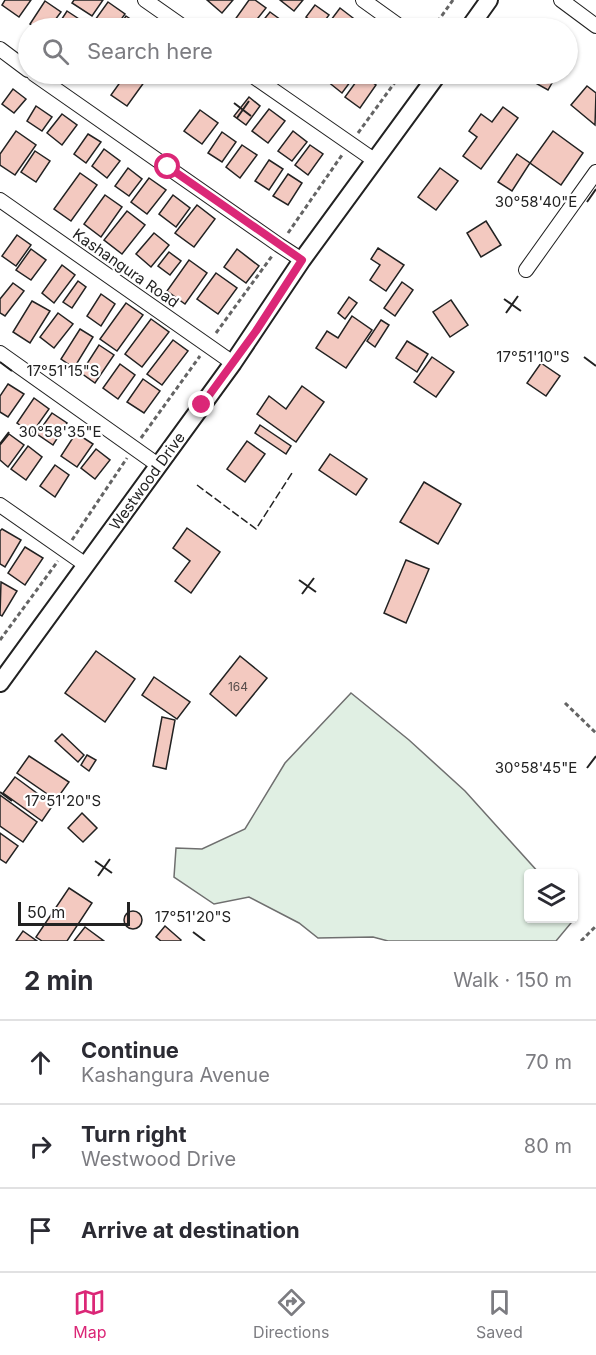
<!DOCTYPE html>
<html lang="en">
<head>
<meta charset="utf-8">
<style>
  body { margin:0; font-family:Inter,sans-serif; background:#f2f2f3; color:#2b2b33 }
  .controls { position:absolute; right:18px; bottom:18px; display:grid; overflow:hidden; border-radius:6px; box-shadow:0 2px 4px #0004 }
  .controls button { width:54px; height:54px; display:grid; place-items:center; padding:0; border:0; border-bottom:2px solid #e1e1e2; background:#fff; color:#2b2b33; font:30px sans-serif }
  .scale { position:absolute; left:18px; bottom:15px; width:112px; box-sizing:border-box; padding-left:6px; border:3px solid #222; border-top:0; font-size:16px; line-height:21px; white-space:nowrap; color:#222; -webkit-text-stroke:4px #fff; paint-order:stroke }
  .stop { position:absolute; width:18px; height:18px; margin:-14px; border:4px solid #db2777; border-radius:50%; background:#fff }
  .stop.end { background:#db2777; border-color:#fff; box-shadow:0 2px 6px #0008 }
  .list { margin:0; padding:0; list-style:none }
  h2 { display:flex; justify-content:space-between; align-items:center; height:78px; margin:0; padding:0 24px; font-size:26px }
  h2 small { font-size:20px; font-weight:400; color:#7c7c81 }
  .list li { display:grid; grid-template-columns:39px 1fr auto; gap:18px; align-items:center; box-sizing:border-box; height:84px; padding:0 24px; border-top:2px solid #e1e1e2 }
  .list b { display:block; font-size:22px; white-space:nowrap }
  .list p { margin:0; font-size:20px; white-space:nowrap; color:#7c7c81 }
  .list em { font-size:20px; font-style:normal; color:#7c7c81 }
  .icon { flex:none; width:33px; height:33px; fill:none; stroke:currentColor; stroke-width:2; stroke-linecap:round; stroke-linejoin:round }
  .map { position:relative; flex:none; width:596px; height:941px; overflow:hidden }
  .search { position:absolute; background:#fff; box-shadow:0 2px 4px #0004; left:18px; right:18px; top:18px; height:66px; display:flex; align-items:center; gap:15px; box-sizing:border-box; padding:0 21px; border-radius:33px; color:#7c7c81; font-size:22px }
  .sheet { height:330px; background:#fff }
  nav { display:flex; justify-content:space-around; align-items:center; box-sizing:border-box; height:84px; border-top:2px solid #e1e1e2; background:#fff; font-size:16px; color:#7c7c81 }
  nav a { display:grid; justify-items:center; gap:3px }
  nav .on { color:#db2777 }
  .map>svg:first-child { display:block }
  .green { fill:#e0efe3; stroke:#6f6f6f; stroke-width:1.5 }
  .building { fill:#f3c9c0; stroke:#222; stroke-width:1.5 }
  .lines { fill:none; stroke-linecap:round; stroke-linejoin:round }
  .minor-casing { stroke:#222; stroke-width:16 }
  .tertiary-casing { stroke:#222; stroke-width:20 }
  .path { stroke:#646464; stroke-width:3; stroke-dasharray:4.5 3; stroke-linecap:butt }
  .minor { stroke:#fff; stroke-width:14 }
  .tertiary { stroke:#fff; stroke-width:16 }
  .fence { stroke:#222; stroke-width:1.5; stroke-dasharray:8 3; stroke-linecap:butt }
  .route { stroke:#db2777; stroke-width:8 }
  .ticks { fill:none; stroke:#222; stroke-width:2 }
  .labels { text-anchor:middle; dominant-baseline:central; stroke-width:4.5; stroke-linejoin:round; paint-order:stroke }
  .number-label { font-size:12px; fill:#564c4a }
  .street-label { font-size:15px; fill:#222; stroke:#fff }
  .ticks-label { font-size:15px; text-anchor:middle; fill:#222; stroke:#fff; stroke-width:4.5; stroke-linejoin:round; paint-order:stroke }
</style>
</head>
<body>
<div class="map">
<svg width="596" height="941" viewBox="0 0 596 941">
  <rect width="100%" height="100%" fill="#fff"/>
  <path class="green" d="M351,693l58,47 56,51 74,82 -11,1v44h46v-4l2,3 -20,24h-168l-15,-4 -55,1 -19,-15 -50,-26 -35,7 -40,-27 2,-29 26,1 43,-20 40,-66z"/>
  <g class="building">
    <path d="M5,0h26l-12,17 -17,-12z"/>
    <path d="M74,0h29l-11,16 -20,-13z"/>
    <path d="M207,0h26l-11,13z"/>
    <path d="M249,0h6l11,8 -16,20h-5l-11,-7z"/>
    <path d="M280,0h23l-9,11z"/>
    <path d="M45,1l16,11 -12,16h-12l-7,-4z"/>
    <path d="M108,2l17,12 -10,14h-8l-12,-8z"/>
    <path d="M315,5l14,10 -9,12 -14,-10z"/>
    <path d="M340,8l17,13 -6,7h-26z"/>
    <path d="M67,11l21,14 -2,3h-30z"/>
    <path d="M270,12l15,11 -4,5h-24z"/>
    <path d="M126,16l18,12h-26z"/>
    <path d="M126,74h24l-23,32 -16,-11z"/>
    <path d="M333,74h23l-14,19 -15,-12z"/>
    <path d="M524,74h33l-9,16 -25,-14z"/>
    <path d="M361,75l15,10 -16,23 -15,-11z"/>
    <path d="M587,86l9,7 -1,32 -24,-20z"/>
    <path d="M13,89l13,10 -12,14 -12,-9z"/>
    <path d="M249,97l11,9 -14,19 -12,-9z"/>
    <path d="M36,106l16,11 -10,14 -15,-10z"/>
    <path d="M503,107l15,11 -37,51 -18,-13 14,-19 -8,-6 12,-17 11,8z"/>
    <path d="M269,109l16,12 -17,22 -16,-12z"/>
    <path d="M200,110l18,13 -16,21 -18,-13z"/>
    <path d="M62,114l15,11 -15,20 -15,-12z"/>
    <path d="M16,131l20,14 -21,30 -15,-10v-11z"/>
    <path d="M293,131l14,11 -15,19 -14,-10z"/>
    <path d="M553,131l30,22 -22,32 -31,-22z"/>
    <path d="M222,132l14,10 -14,20 -14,-9z"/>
    <path d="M88,134l13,8 -15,21 -12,-9z"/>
    <path d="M242,145l15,10 -17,23 -14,-11z"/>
    <path d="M310,145l13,9 -15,21 -13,-10z"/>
    <path d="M104,149l16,12 -13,17 -15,-12z"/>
    <path d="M35,151l15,10 -14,21 -15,-10z"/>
    <path d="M517,154l13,9 -18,28 -14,-9z"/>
    <path d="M269,160l14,9 -14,21 -14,-9z"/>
    <path d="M128,168l14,11 -13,17 -14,-10z"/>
    <path d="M440,168l18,13 -22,29 -18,-13z"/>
    <path d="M80,173l17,12 -26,36 -17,-12z"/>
    <path d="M288,174l14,9 -14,22 -15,-9z"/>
    <path d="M149,178l17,12 -19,24 -16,-12z"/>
    <path d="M105,195l17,12 -21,30 -17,-13z"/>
    <path d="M173,195l17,13 -14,19 -17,-13z"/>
    <path d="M197,205l18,14 -21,28 -19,-14z"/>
    <path d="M127,211l18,14 -23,29 -18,-14z"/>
    <path d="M486,221l15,24 -20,12 -14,-24z"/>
    <path d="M154,233l15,12 -18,22 -15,-13z"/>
    <path d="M17,235l14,10 -15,21 -14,-10z"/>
    <path d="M378,248l26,17 -18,26 -16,-11 10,-15 -9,-6z"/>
    <path d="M31,249l15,11 -15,20 -15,-10z"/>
    <path d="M237,249l22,17 -13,17 -22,-16z"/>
    <path d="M169,252l12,9 -11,14 -12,-9z"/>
    <path d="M189,260l18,13 -22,31 -18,-13z"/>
    <path d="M62,265l13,10 -21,28 -12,-10z"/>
    <path d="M216,273l21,15 -19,26 -21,-15z"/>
    <path d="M78,281l8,6 -14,21 -9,-6z"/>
    <path d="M402,282l11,8 -18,26 -11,-8z"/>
    <path d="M13,283l11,8 -19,25 -5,-3v-14z"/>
    <path d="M101,294l14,10 -14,22 -14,-10z"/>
    <path d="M349,297l8,6 -12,16 -7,-6z"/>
    <path d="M451,300l17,25 -18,12 -17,-25z"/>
    <path d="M32,301l18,10 -20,32 -17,-11z"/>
    <path d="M126,303l17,12 -26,36 -17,-12z"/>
    <path d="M58,313l15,11 -19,24 -14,-11z"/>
    <path d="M352,316l20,14 -26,38 -30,-20 11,-17 11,7z"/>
    <path d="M151,319l18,13 -27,35 -17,-13z"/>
    <path d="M381,320l8,5 -14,22 -8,-6z"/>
    <path d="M80,329l13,8 -19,31 -13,-9z"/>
    <path d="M173,340l15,11 -26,34 -15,-11z"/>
    <path d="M407,341l21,13 -11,18 -21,-14z"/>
    <path d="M99,345l15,10 -19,28 -14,-10z"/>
    <path d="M432,357l22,15 -18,25 -22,-15z"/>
    <path d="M541,363l19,13 -14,20 -19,-13z"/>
    <path d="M120,364l15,11 -17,24 -15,-11z"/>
    <path d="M143,379l17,12 -16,22 -17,-11z"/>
    <path d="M8,384l16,10 -16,23 -8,-5v-16z"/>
    <path d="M302,386l22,16 -28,40 -39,-28 12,-18 17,13z"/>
    <path d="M34,398l15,11 -17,24 -15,-10z"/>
    <path d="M52,413l15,10 -14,22 -16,-11z"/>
    <path d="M260,425l31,21 -5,8 -31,-21z"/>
    <path d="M76,433l17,11 -16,23 -16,-11z"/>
    <path d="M9,434l15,11 -16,22 -8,-7v-15z"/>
    <path d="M247,441l18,13 -20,28 -18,-13z"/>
    <path d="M28,446l14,11 -16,23 -15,-11z"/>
    <path d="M96,449l14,11 -15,19 -14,-11z"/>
    <path d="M330,454l37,25 -11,16 -37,-25z"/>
    <path d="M55,465l14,10 -14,22 -15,-11z"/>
    <path d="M424,482l37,22 -23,40 -38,-22z"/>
    <path d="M187,528l33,24 -29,41 -16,-12 15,-20 -17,-13z"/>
    <path d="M2,529l19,11 -16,27 -5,-3v-33z"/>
    <path d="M25,547l18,11 -18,27 -17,-12z"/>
    <path d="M406,560l23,9 -23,54 -22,-10z"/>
    <path d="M1,582l16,9 -15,25 -2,-1z"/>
    <path d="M96,651l39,28 -30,43 -40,-29z"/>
    <path d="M240,656l27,22 -31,38 -26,-22z"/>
    <path d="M154,677l36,25 -13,17 -35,-24z"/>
    <path d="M162,717l13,3 -9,49 -13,-3z"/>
    <path d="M62,734l22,21 -6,7 -23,-21z"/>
    <path d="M87,755l9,5 -7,11 -8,-6z"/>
    <path d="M29,756l40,26 -13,18 -39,-27z"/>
    <path d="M15,777l38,28 -11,16 -39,-28z"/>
    <path d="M0,795l37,27 -14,20 -23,-16z"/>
    <path d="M82,813l15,15 -14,14 -15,-14z"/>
    <path d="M0,833l18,13 -12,17 -6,-4z"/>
    <path d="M69,888l23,15 -25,38h-25l-6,-4z"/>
    <circle cx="133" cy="920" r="9"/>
    <path d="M165,926l16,14 -1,1h-19l-5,-4z"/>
    <path d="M85,927l19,14h-30z"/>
    <path d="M23,931l14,10h-21z"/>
  </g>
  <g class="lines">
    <defs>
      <g id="minor">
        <path d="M145,0l40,28"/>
        <path d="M363,0l39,28"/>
        <path d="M561,0l35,26"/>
        <path d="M0,49l28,21"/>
        <path d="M34,74l245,171 23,15"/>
        <path d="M250,74l124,86"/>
        <path d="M0,200l233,163"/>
        <path d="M526,270l70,-98"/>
        <path d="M0,353l158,112"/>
        <path d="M0,505l86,60"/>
      </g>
      <g id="tertiary">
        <path d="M469,28l20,-28"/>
        <path d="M0,683l233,-320 69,-103 136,-186"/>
      </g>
    </defs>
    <use href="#minor" class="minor-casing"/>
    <use href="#tertiary" class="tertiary-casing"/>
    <g class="path">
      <path d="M433,28l20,-28"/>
      <path d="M358,133l43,-59"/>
      <path d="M288,233l54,-78"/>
      <path d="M216,333l56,-77"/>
      <path d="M141,438l59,-82"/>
      <path d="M72,540l55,-82"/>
      <path d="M0,640l58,-79"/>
      <path d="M565,703l31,30"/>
      <path d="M581,941l15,-15"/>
    </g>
    <use href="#minor" class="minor"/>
    <use href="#tertiary" class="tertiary"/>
    <path class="fence" d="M197,485l59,44 36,-56"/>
  </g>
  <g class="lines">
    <path class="route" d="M168,167l134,93 -46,71 -54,74"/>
  </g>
  <path class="ticks" d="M234,103l17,13M237,118l12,-17M587,202l9,-13M504,299l17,12M506,313l12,-17M584,357l12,9M0,362l12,9M0,444l9,-12M299,580l17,12M302,594l12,-16M587,768l9,-12M0,792l12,9M95,861l17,12M98,876l12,-17M193,932l12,9"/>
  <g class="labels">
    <g class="number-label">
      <text x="238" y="686">164</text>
    </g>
    <g class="street-label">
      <text transform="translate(126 268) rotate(35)">Kashangura Road</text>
      <text transform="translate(147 481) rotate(-54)">Westwood Drive</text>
    </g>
  </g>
  <g class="ticks-label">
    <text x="536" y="207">30°58'40"E</text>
    <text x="533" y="362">17°51'10"S</text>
    <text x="63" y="376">17°51'15"S</text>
    <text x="60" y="437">30°58'35"E</text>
    <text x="536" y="773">30°58'45"E</text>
    <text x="63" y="806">17°51'20"S</text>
    <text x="193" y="922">17°51'20"S</text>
  </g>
</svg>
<div class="controls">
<button><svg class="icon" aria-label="layers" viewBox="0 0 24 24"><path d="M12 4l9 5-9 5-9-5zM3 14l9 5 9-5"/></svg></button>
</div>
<div class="scale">50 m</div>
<div class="stop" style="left:168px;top:167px"></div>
<div class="stop end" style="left:202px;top:405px"></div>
<div class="search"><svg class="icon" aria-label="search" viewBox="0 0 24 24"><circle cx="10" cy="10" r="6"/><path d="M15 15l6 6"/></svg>Search here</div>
</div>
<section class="sheet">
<h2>2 min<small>Walk · 150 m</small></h2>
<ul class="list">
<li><svg class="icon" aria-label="ahead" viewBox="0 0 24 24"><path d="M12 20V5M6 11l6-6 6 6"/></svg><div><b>Continue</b><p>Kashangura Avenue</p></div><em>70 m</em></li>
<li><svg class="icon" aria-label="right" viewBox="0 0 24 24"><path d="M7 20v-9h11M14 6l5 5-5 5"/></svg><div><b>Turn right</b><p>Westwood Drive</p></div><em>80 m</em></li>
<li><svg class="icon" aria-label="arrive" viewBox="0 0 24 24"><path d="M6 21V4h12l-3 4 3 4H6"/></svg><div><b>Arrive at destination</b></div></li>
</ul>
</section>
<nav>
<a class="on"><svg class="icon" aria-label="map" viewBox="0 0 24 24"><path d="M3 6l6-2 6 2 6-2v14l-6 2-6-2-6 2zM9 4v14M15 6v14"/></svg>Map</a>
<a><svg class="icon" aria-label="directions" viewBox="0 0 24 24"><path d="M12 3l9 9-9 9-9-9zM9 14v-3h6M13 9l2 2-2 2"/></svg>Directions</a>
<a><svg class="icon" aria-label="saved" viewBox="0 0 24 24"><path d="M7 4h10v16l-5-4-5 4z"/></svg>Saved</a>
</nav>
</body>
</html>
